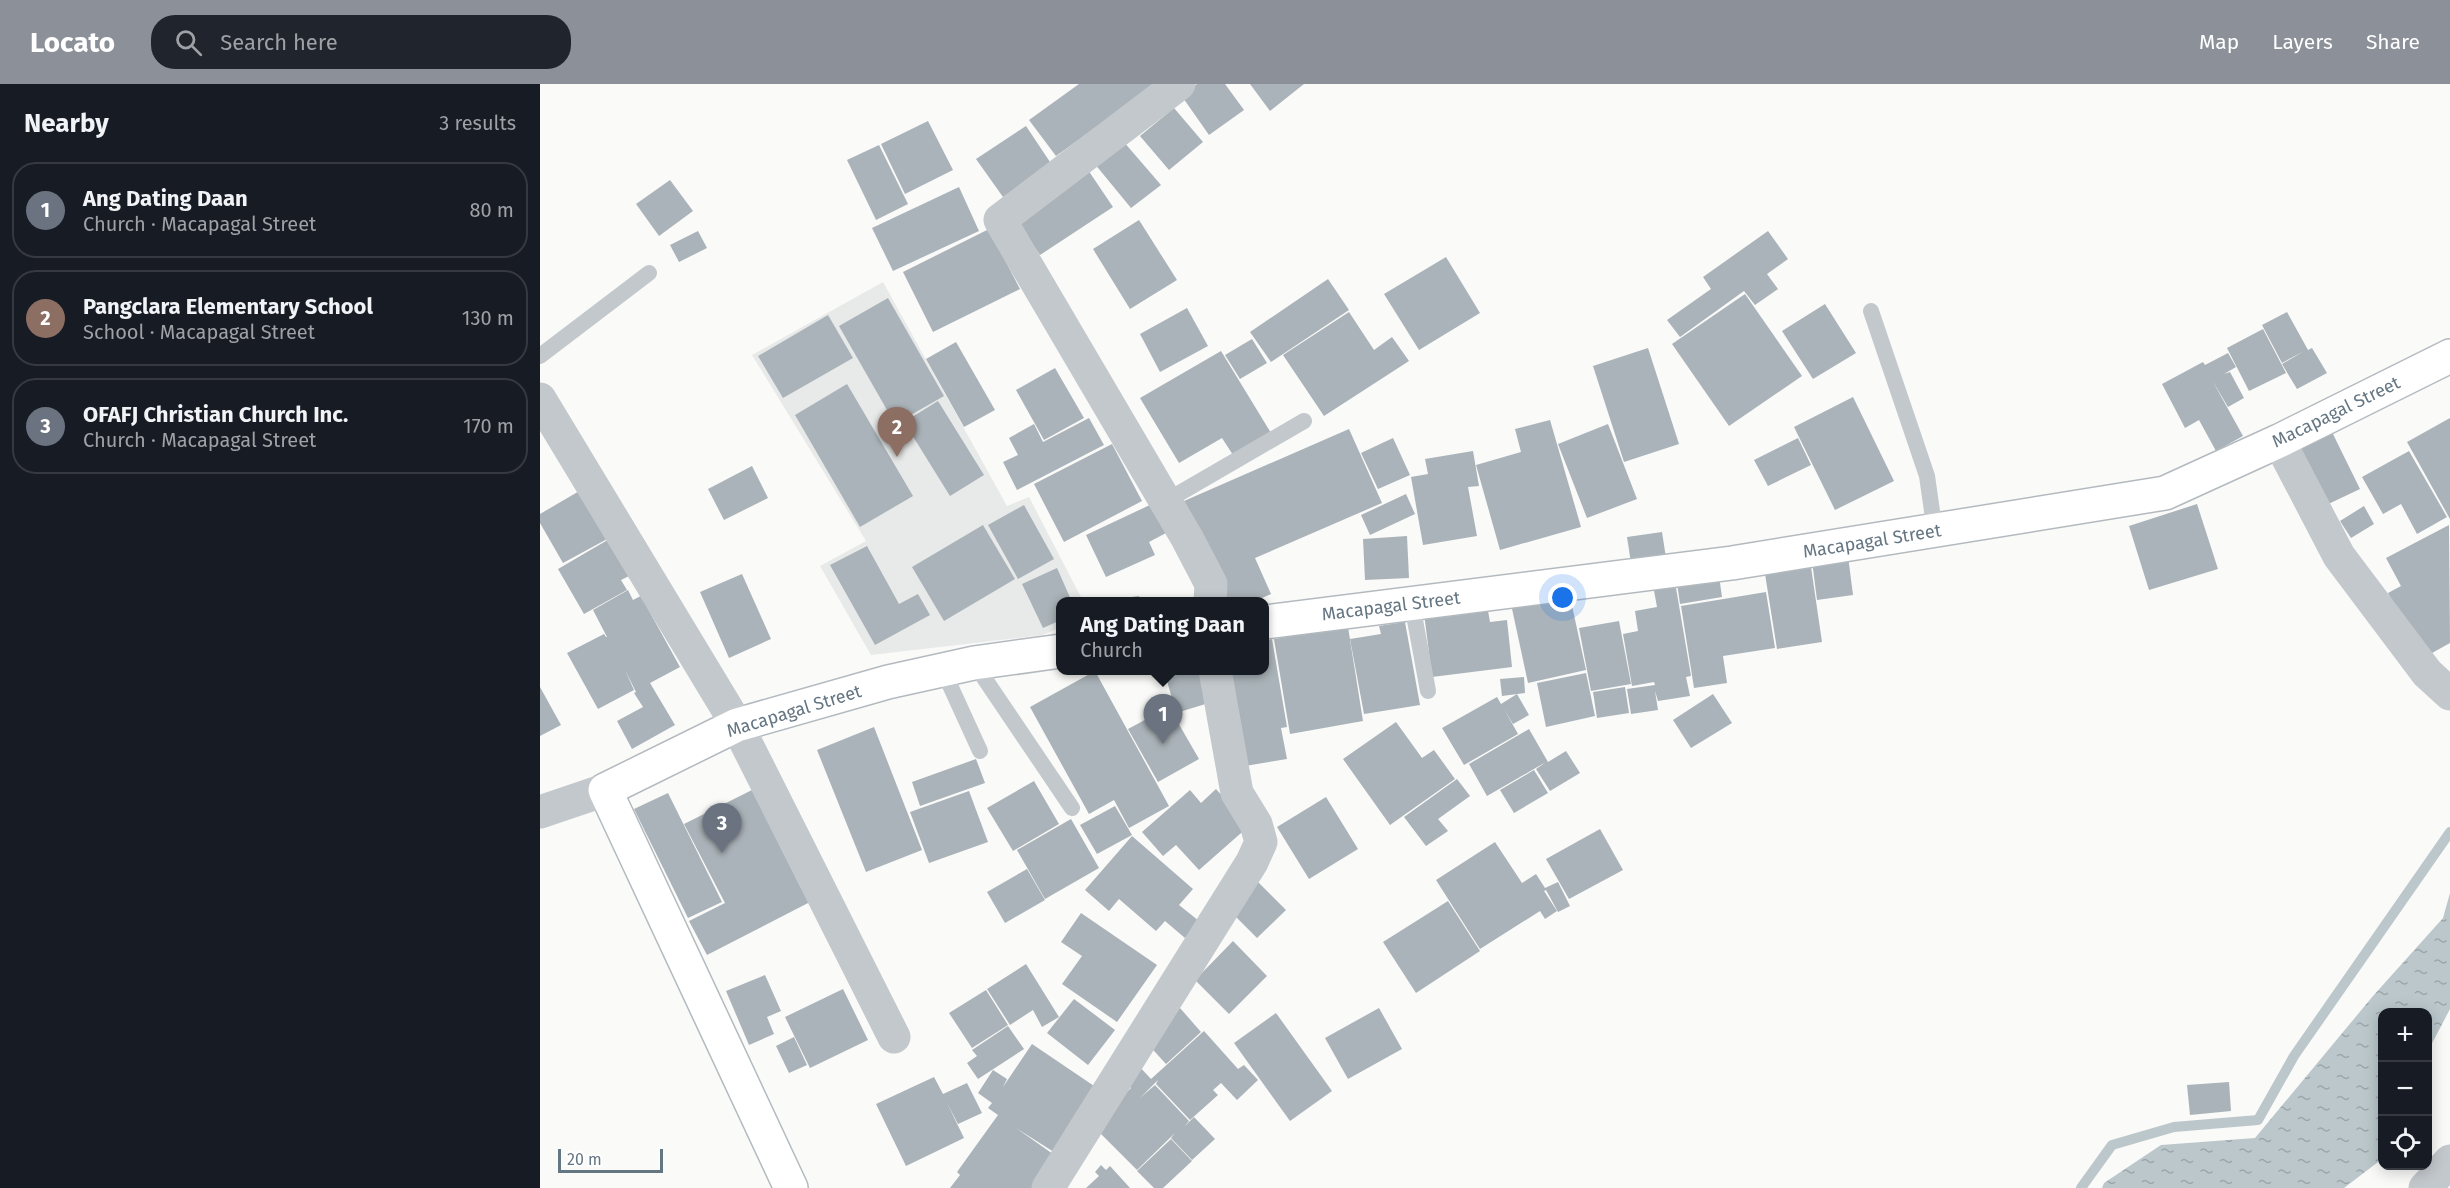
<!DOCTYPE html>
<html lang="en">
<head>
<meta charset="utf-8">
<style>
  body { margin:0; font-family:"Fira Sans",sans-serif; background:#20242c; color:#f1f3f6 }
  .controls { position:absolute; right:18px; bottom:18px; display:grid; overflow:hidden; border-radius:12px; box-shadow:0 3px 15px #0003 }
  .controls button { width:54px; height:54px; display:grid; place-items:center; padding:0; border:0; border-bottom:2px solid #363941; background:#171b24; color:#f1f3f6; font:30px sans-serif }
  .scale { position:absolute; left:18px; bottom:15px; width:105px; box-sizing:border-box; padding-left:6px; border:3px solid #657683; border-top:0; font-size:16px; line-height:21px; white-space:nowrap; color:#657683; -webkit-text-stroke:4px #fff; paint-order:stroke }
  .you { position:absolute; left:1023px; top:514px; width:21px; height:21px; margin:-15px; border:4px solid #fff; border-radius:50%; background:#1a73e8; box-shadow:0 0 0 9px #1a73e833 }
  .badge { display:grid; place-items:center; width:39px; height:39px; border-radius:50%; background:#8c9099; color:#fff; font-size:20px; font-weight:700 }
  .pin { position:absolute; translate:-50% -50px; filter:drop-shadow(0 2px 3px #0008) }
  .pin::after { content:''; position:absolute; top:32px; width:21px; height:18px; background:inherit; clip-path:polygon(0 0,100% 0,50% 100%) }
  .popup { position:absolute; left:516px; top:513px; width:213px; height:78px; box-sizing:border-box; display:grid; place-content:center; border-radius:12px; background:#171b24; filter:drop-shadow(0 2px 4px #0005); font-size:20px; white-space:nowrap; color:#9ea1a6 }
  .popup b { font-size:22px; color:#f1f3f6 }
  .popup::after { content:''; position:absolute; left:50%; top:100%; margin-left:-12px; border:12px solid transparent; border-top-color:#171b24 }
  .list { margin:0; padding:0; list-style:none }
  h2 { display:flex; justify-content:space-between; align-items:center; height:78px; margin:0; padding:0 24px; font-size:26px }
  h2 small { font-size:20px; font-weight:400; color:#9ea1a6 }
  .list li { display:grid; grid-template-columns:39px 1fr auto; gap:18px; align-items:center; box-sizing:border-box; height:96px; margin:0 12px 12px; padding:0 12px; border:2px solid #363941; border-radius:24px }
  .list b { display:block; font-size:22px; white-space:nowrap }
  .list p { margin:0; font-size:20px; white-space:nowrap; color:#9ea1a6 }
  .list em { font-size:20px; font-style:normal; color:#9ea1a6 }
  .icon { flex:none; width:33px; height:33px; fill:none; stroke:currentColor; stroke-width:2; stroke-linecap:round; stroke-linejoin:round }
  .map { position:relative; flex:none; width:1910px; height:1104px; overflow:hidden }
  header { display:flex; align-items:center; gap:36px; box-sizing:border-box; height:84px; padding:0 30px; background:#8c9099; color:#fff }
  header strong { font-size:28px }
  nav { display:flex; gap:33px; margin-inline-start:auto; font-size:21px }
  .search { width:420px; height:54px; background:#20242c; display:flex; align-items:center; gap:15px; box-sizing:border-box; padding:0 21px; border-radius:24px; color:#9ea1a6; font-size:22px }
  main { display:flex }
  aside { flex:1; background:#171b24 }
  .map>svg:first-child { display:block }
  .built { fill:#e8e9e9 }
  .water { fill:url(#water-ripples) }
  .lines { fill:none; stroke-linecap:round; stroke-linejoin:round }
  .stream { stroke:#bbc7cb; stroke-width:10 }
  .building { fill:#aab3b9 }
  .secondary-casing { stroke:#b3babf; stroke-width:36 }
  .lane { stroke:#c3c8cc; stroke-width:16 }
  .street { stroke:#c3c8cc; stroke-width:33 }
  .secondary { stroke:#fff; stroke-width:33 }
  .labels { text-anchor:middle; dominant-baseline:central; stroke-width:6; stroke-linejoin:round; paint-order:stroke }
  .street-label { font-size:18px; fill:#657683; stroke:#fff }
</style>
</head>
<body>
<header>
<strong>Locato</strong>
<div class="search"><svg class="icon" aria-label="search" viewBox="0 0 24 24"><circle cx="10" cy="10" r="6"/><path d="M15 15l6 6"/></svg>Search here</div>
<nav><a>Map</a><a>Layers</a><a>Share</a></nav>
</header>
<main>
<aside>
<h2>Nearby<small>3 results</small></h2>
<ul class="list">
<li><span class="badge" style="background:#6b7280">1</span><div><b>Ang Dating Daan</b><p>Church · Macapagal Street</p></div><em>80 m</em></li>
<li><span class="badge" style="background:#8d6e63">2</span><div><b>Pangclara Elementary School</b><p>School · Macapagal Street</p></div><em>130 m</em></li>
<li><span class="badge" style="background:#6b7280">3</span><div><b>OFAFJ Christian Church Inc.</b><p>Church · Macapagal Street</p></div><em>170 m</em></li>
</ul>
</aside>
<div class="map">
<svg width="1910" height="1104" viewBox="0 0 1910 1104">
  <defs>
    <pattern id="water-ripples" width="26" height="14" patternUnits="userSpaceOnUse" patternTransform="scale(1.5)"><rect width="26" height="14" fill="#bbc7cb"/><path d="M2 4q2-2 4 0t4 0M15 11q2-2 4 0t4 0" fill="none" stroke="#9ca6aa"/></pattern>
  </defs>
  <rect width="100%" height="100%" fill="#fafaf8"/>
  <path class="built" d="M343,198l124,224 22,-9 54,104 -22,1v25l-18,8 -172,20 -51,-89 46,-25 -114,-186z"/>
  <path class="water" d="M1910,809v116l-22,42v-39h-46v147l-38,29h-242l2,-5 57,-38 94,-7 118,-142 70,-78z"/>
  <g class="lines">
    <path class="stream" d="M1541,1104l31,-43 62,-18 84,-7 36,-64 156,-224"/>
  </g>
  <g class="building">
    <path d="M539,0h77l-100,72 -27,-36z"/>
    <path d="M657,0h28l19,26 -35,25 -28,-40z"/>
    <path d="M710,0h54l-34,27z"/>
    <path d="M634,24l29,34 -34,28 -29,-34z"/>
    <path d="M388,37l25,49 -48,24 -24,-50z"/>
    <path d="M486,42l26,39 -49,32 -27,-38z"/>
    <path d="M583,57l38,44 -30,23 -37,-45z"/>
    <path d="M339,61l29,59 -32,16 -29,-60z"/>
    <path d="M546,83l27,40 -73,48 -27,-39z"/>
    <path d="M130,96l23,31 -34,25 -23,-32z"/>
    <path d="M419,103l20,44 -86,40 -21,-43z"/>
    <path d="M599,136l38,60 -47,29 -37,-60z"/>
    <path d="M449,145l31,60 -87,43 -30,-60z"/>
    <path d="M158,147l9,17 -28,14 -9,-17z"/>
    <path d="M1228,147l20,28 -21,15 11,15 -23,16 -11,-14 -64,46 -13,-17 44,-31 -8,-12z"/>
    <path d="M906,173l34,56 -61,37 -35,-56z"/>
    <path d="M788,195l21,31 -78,52 -21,-30z"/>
    <path d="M1205,210l57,82 -73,50 -57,-82z"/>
    <path d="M348,214l56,98 -49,28 -56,-98z"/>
    <path d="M1285,220l31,49 -43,26 -31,-48z"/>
    <path d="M647,224l21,38 -48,26 -20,-38z"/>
    <path d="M809,228l25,38 18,-13 17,24 -85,55 -41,-61z"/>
    <path d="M1747,228l21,38 4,-2 15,25 -30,16 -15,-25 22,-13 -22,12 -20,-38z"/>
    <path d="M288,231l25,43 -70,40 -25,-42z"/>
    <path d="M1723,245l23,44 -37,18 -22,-43z"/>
    <path d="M712,255l15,24 -27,16 -15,-24z"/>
    <path d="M416,258l39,68 -31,17 -38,-68z"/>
    <path d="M1108,264l31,96 -55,18 -31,-96z"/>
    <path d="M681,267l50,82 -38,22 -11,-17 -43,25 -39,-65z"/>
    <path d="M1688,269l8,14 -12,7 6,-2 14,26 -16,9 -16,-27 31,56 -27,15 -17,-31 -14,8 -23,-44 41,-22 2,3z"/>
    <path d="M515,284l29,50 -40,22 -28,-50z"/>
    <path d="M307,300l66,112 -53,31 -65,-112z"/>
    <path d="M1313,313l41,84 -59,29 -41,-83z"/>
    <path d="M398,317l46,74 -34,21 -46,-74z"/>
    <path d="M549,334l15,27 -87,45 -14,-28 15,-7 -9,-17 25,-14 9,18z"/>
    <path d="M1910,334v101l-43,-77z"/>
    <path d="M1010,336l31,107 -81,23 -24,-85 45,-13 -6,-23z"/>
    <path d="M1068,340l29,75 -50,19 -29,-74z"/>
    <path d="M1790,344l30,61 -38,18 -30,-61z"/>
    <path d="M809,345l33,74 -127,55 16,36 -18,8h-25l-44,-101z"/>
    <path d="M853,354l17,37 -32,14 -17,-36z"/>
    <path d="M1258,354l13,27 -43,21 -14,-26z"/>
    <path d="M572,360l30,57 -78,41 -30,-58z"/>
    <path d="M933,367l6,35 -11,1 9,49 -54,9 -12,-68 17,-3 -3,-15z"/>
    <path d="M1869,367l38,66 -30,17 -16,-30 -18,10 -21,-37z"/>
    <path d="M212,382l16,32 -44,22 -16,-31z"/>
    <path d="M41,406l28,48 -46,25 -23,-40v-9z"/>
    <path d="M866,410l9,20 -45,21 -9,-20z"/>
    <path d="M612,420l14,29 -17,9 6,13 -49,22 -20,-42z"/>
    <path d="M1657,420l21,65 -69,21 -20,-64z"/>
    <path d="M484,421l30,54 -36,20 -30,-54z"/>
    <path d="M1824,422l10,18 -23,14 -11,-17z"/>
    <path d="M443,441l32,54 -71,42 -32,-54z"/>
    <path d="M1909,441l1,118 -27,15 -35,-65 13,-7 -15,-28z"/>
    <path d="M1122,448l4,26 -35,5 -4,-26z"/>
    <path d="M867,452l2,42 -44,2 -2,-41z"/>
    <path d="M71,454l20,37 -10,5 6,10 -43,24 -26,-45z"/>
    <path d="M327,462l32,58 19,-10 12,21 -55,30 -45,-80z"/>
    <path d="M1308,472l5,39 -36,5 -5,-39z"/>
    <path d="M1271,483l11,75 -45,7 -12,-75z"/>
    <path d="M517,484l15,34h-11v18l-18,8 -21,-44z"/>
    <path d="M202,490l29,65 -42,19 -29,-66z"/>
    <path d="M1179,492l3,21 -42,7 -3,-21z"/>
    <path d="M1135,498l16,94 -5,1 4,19 -32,5 -3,-10 3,19 -27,4 -4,-25 28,-4 -1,-3 -22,4 -9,-52 15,-3 -3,-20 22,-4 -4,-22z"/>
    <path d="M88,506l5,10 17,-9 -2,18 32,58 -30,16 25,42 -43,24 -15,-28 26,-14 -9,-14 2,-1 -11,-22 9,20 -36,19 -31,-56 37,-19 2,3h1l-14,-27z"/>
    <path d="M1029,508l17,78 -58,13 -17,-79z"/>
    <path d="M1226,508l9,56 -52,8 4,27 -33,5 -13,-82z"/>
    <path d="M599,512l1,6h-30v-2z"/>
    <path d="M947,521l3,17 17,-2 5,47 -80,10 -8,-64z"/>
    <path d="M1079,537l12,63 -40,7 -12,-63z"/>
    <path d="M865,538l15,83 -56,9 -14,-75 31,-5 -2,-8z"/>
    <path d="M808,543l15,94 -73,13 -16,-95z"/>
    <path d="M732,555l15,88 -6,1 6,31 -42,7 -27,-96h47v-29z"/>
    <path d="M624,586h38l10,32 -36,11z"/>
    <path d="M555,587l74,135 -40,22 -15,-28 -25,14 -59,-107z"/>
    <path d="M1046,589l4,19 -3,1 3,-1 5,24 -49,11 -9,-44z"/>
    <path d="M984,593l1,16 -23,3 -2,-17z"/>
    <path d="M0,603l21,38 -21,11z"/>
    <path d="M1085,603l4,26 -32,5 -4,-26z"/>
    <path d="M977,610l12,21 -16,9 -9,-15 14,25 -54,31 -22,-37 55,-31 4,7z"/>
    <path d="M1173,610l19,29 -41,25 -18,-28z"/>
    <path d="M629,623l30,52 -41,23 -30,-53z"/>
    <path d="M856,638l26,36 12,-8 21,29 -65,46 -47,-66z"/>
    <path d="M334,643l48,123 -56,22 -49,-122z"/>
    <path d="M989,645l19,33 18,-11 14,22 -30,18 -14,-22 10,-7 -59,34 -18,-32z"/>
    <path d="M436,675l9,24 -65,23 -8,-24z"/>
    <path d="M994,686l14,23 -34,20 -14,-23z"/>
    <path d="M917,695l13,17 -32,23 10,12 -22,15 -22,-29z"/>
    <path d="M494,697l25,43 -46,27 -26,-43z"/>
    <path d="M676,705l33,37 -50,44 -23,-25 -13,11 -21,-24 48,-42 11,13z"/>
    <path d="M212,706l58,112 -103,53 -18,-34 36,-18 -41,-79z"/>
    <path d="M429,707l19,51 -59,21 -19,-51z"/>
    <path d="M128,709l54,109 -34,16 -54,-109z"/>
    <path d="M786,713l32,52 -49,30 -32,-52z"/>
    <path d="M575,722l17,29 -35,19 -17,-29z"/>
    <path d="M531,735l28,49 -54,31 -28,-49z"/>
    <path d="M1060,745l23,41 -54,29 -23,-40z"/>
    <path d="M592,752l61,53 -14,16 20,16 -14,17 -20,-17 -9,10 -37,-32 -10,12 -24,-21z"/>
    <path d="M955,758l27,41 14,-9 9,14 13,-6 12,24 -12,6 -12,-22 -2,1 13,20 -12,8 -5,-8 -60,38 -44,-69z"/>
    <path d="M487,785l18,31 -40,23 -18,-31z"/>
    <path d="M718,798l28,28 -29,28 -28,-28z"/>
    <path d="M908,817l32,50 -64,42 -33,-51z"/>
    <path d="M541,829l76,52 -40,57 -55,-38 20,-28 -21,-14z"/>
    <path d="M693,857l34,35 -38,38 -34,-34z"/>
    <path d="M486,880l33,53 -17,10 -9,-17 -23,15 -23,-36z"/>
    <path d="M225,891l16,36 -14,6 7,17 -25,11 -23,-54z"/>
    <path d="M303,905l25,51 -58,28 -25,-51z"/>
    <path d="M446,906l22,35 -36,23 -23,-35z"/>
    <path d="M534,915l41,31 -27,35 -41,-32z"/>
    <path d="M640,924l21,24 -35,32 -21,-23z"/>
    <path d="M839,924l23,41 -54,30 -23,-41z"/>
    <path d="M736,929l56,78 -42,30 -56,-78z"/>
    <path d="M468,942l16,23 -46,30 -11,-16 10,-7 -5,-6z"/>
    <path d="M664,947l34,38 6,-4 14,15 -21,20 -16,-17 -8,7 5,5 -28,25 -34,-36 2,-4 -18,18 15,-13 34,36 -4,5 5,-5 2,3 -2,-3 4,-4 21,22 -23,21 -21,-22 4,-5 -38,37 -39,-39 2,-13 31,-30 -9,-10 15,-14 14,15z"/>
    <path d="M254,953l13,28 -18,8 -13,-27z"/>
    <path d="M492,960l68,46 -43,64 -41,-26 44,31 -21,29h-89l10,-13 -3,-3 41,-57 -10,-7 4,-5 -14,-10 15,-23 14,9 -4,8z"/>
    <path d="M394,993l9,17 24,-11 15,30 -24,11 -11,-21 17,35 -58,28 -30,-62z"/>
    <path d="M1689,998l2,29 -41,4 -3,-30z"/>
    <path d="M631,1055l21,22 -29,27h-9l-17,-17z"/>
    <path d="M561,1081l5,5 4,-4 20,22h-44l13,-12 -4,-4z"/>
  </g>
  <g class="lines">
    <defs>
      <g id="secondary">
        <path d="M725,538l467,-59 433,-70 114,-52 171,-85"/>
        <path d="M251,1104l-186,-398 132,-65 151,-43 86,-19 87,-12"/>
      </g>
    </defs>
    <use href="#secondary" class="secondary-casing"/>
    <g class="lane">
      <path d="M1331,227l56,165 8,56"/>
      <path d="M0,272l109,-83"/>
      <path d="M626,417l138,-80"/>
      <path d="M872,520l16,87"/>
      <path d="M434,579l98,145"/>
      <path d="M403,586l37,81"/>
    </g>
    <g class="street">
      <path d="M639,0l-179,136 187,318 24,46 -1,18"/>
      <path d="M0,315l197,326 157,312"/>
      <path d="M1739,357l60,115 88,117 23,21"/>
      <path d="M0,728l65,-22"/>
      <path d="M508,1104l204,-326 9,-20 -5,-18 -19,-31 -22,-123"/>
      <path d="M1885,1104l25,-27"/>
    </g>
    <use href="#secondary" class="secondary"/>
  </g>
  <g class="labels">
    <g class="street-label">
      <text transform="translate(1796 328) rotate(-26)">Macapagal Street</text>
      <text transform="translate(1332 457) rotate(-9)">Macapagal Street</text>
      <text transform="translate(851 522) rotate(-7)">Macapagal Street</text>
      <text transform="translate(254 627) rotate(-17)">Macapagal Street</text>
    </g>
  </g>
</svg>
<div class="controls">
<button>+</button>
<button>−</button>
<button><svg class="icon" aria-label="locate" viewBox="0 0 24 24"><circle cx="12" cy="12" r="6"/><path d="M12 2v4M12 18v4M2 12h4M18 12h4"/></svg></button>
</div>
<div class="scale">20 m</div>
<div class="you"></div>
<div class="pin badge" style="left:623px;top:660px;background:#6b7280">1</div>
<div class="popup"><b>Ang Dating Daan</b>Church</div>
<div class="pin badge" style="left:357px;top:373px;background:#8d6e63">2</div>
<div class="pin badge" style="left:182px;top:769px;background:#6b7280">3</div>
</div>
</main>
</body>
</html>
